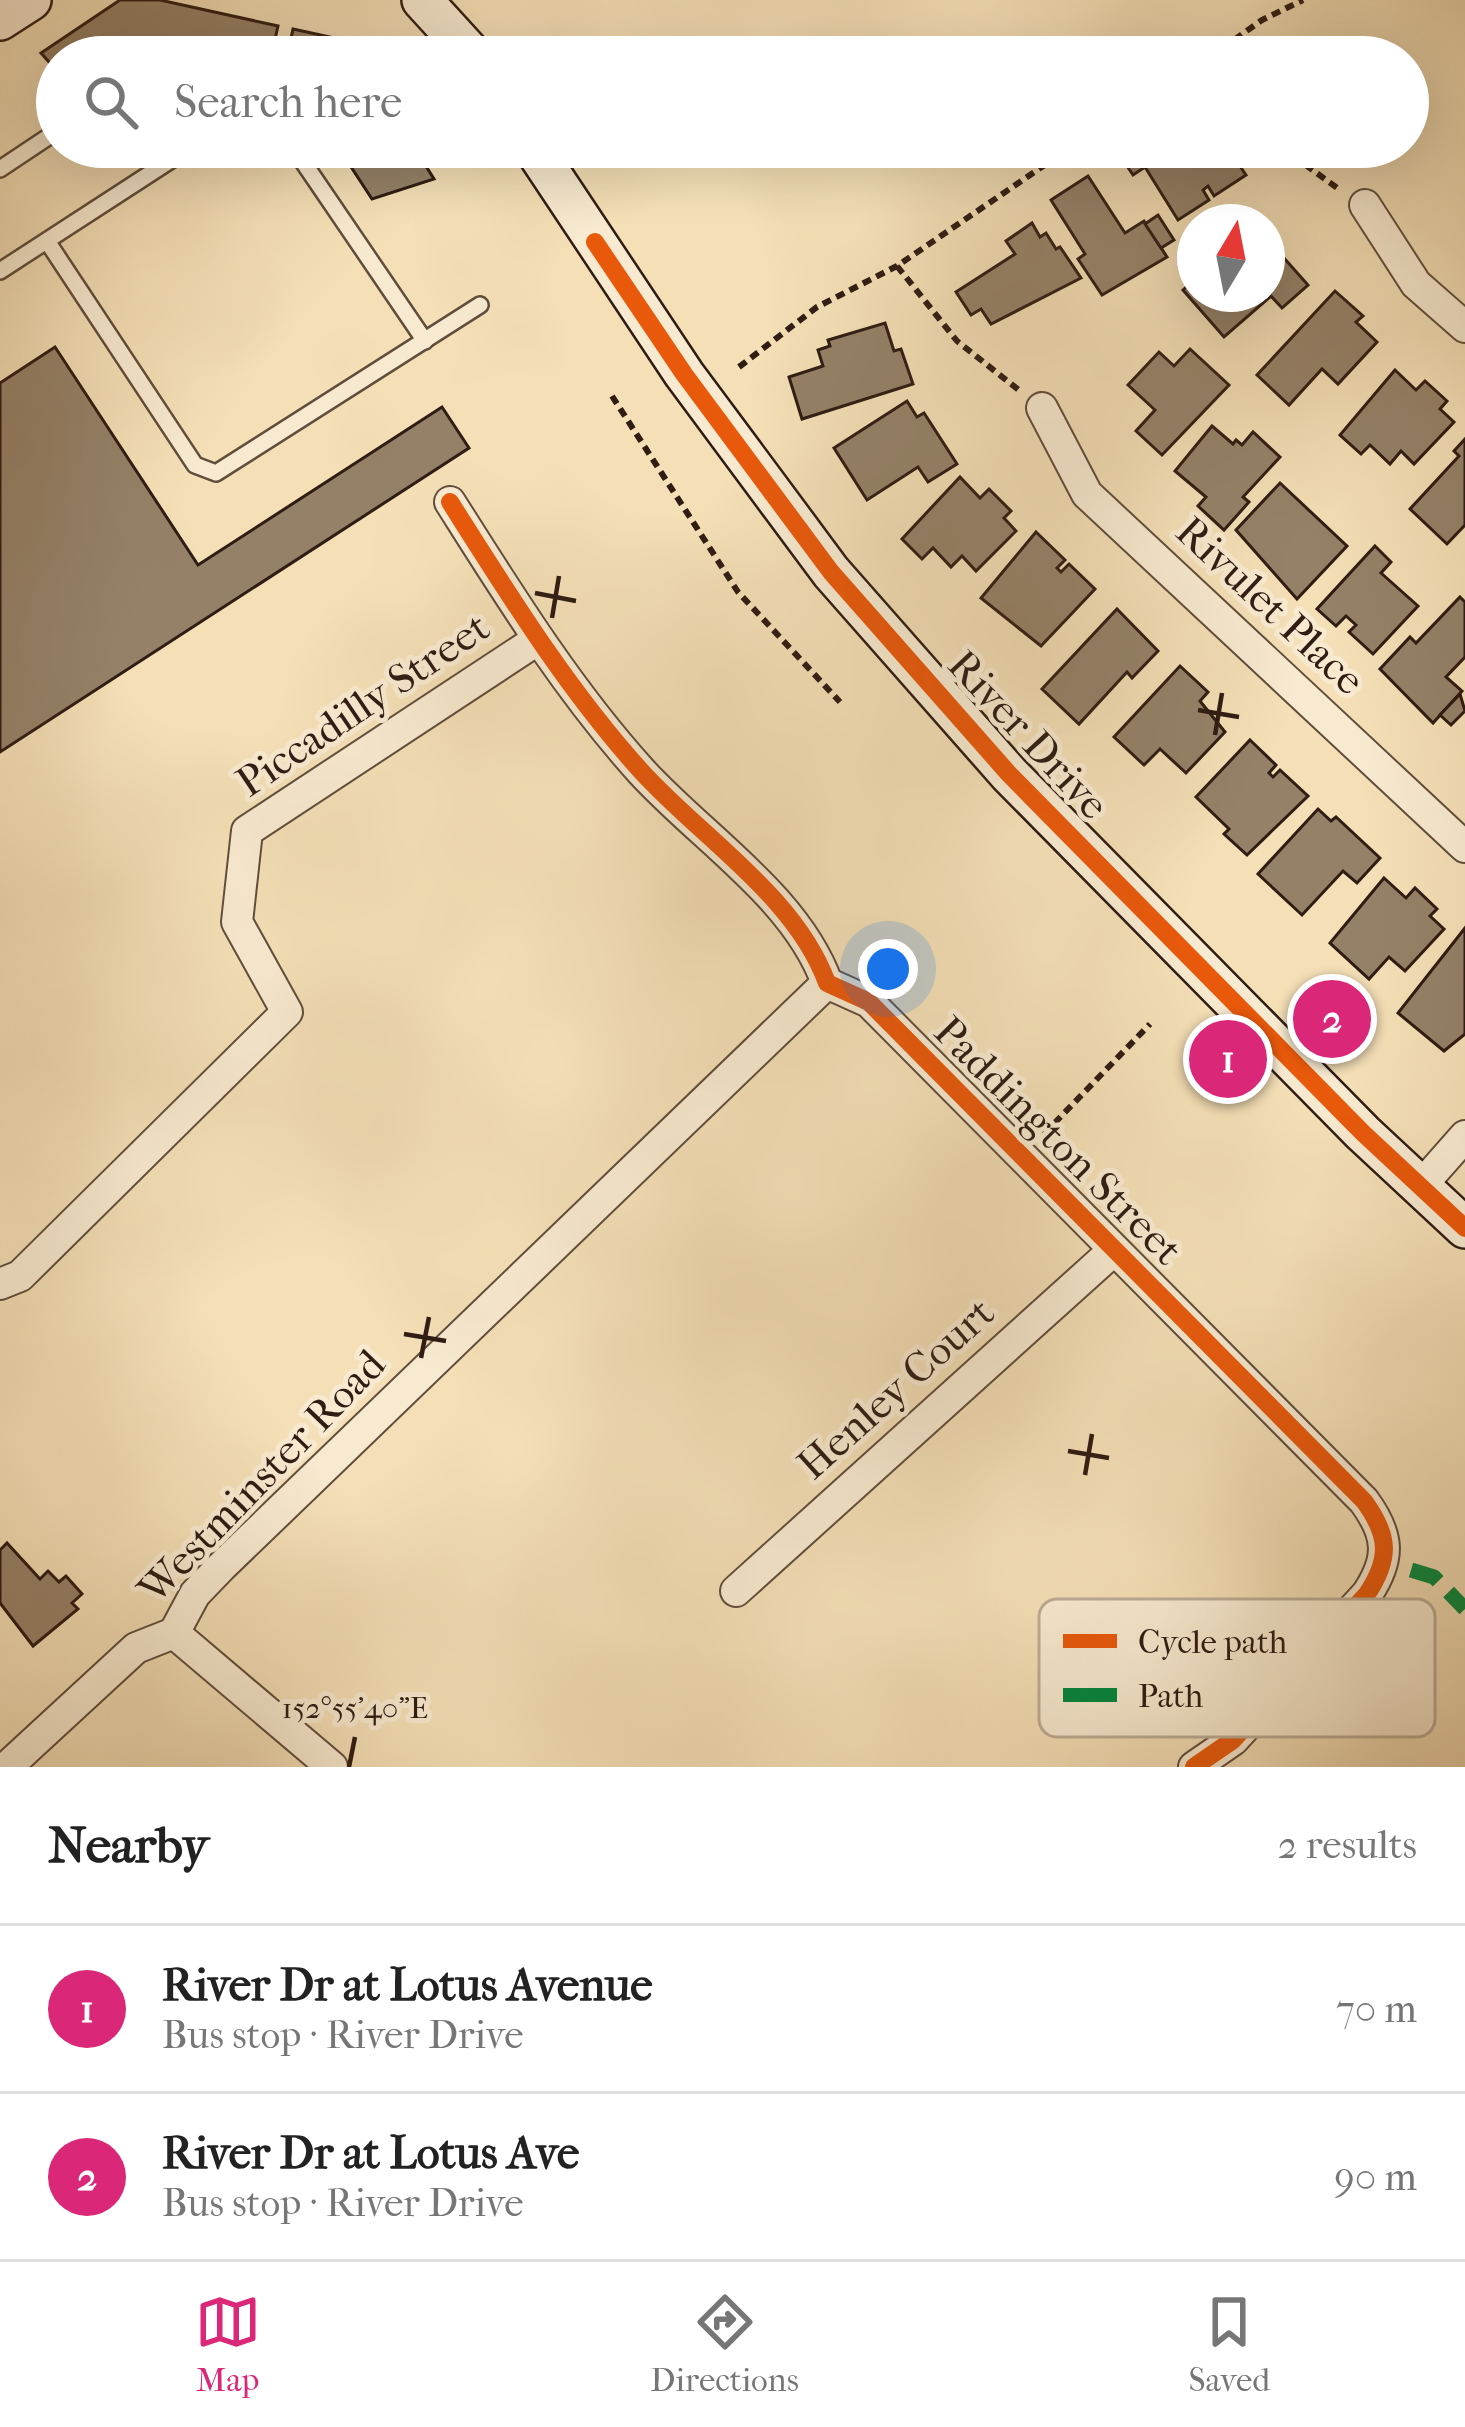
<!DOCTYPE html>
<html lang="en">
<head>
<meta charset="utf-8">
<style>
  body { margin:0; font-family:"IM FELL French Canon",serif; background:#f6f6f6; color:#222 }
  .compass { position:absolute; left:1177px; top:204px; width:108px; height:108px; border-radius:50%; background:#fff; box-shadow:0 12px 48px #0002; rotate:10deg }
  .you { position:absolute; left:888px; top:969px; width:42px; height:42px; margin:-30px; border:9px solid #fff; border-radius:50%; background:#1a73e8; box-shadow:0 0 0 18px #1a73e833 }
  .badge { display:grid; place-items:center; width:78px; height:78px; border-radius:50%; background:#db2777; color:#fff; font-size:39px; font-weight:700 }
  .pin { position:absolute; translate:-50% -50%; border:6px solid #fff; box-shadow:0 3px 12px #0006 }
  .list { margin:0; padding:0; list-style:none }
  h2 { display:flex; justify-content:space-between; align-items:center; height:156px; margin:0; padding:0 48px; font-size:51px }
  h2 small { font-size:39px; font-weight:400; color:#767676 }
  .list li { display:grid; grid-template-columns:78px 1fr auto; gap:36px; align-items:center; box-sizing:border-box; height:168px; padding:0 48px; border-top:3px solid #e0e0e0 }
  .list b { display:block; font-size:45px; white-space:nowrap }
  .list p { margin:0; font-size:39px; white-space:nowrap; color:#767676 }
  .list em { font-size:39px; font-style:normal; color:#767676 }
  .icon { flex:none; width:66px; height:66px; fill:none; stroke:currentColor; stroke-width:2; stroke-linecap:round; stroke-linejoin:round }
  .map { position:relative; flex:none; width:1465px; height:1767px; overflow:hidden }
  .search { position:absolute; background:#fff; box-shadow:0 12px 48px #0002; left:36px; right:36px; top:36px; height:132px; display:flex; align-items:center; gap:30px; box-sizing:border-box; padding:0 42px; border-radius:66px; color:#767676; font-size:45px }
  .sheet { height:492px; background:#fff }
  nav { display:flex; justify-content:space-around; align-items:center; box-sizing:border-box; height:168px; border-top:3px solid #e0e0e0; background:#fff; font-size:33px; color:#767676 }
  nav a { display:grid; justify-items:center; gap:6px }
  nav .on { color:#db2777 }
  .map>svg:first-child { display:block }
  .building { fill:#958168; stroke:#2f1c13; stroke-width:3 }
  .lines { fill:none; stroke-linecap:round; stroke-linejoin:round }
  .lane-casing { stroke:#604d3c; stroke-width:20 }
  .street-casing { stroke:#604d3c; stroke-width:34 }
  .secondary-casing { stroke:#2f1c13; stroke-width:44 }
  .path { stroke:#2f1c13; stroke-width:6; stroke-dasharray:9 6; stroke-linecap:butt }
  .lane { stroke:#f8ead0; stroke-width:15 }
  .street { stroke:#f8ead0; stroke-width:30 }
  .secondary { stroke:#f8ead0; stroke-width:39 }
  .quiet { stroke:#00873e; stroke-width:15; stroke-dasharray:30 15; stroke-linecap:butt }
  .cycleway-casing { stroke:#f8ead0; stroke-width:26 }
  .cycleway { stroke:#e8590c; stroke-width:18 }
  .ticks { fill:none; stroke:#2f1c13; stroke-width:4.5 }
  .labels { text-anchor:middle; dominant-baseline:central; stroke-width:10; stroke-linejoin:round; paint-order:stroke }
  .street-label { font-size:42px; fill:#2f1c13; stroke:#f8ead0 }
  .key { fill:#f8ead0; stroke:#bcac97; stroke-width:3 }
  .key-label { font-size:33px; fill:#2f1c13 }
  .ticks-label { font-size:30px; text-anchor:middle; fill:#2f1c13; stroke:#f8ead0; stroke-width:10; stroke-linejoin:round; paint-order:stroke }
</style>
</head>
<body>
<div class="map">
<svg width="1465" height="1767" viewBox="0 0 1465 1767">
  <rect width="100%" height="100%" fill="#f4dfb6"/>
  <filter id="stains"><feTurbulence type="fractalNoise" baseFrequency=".00167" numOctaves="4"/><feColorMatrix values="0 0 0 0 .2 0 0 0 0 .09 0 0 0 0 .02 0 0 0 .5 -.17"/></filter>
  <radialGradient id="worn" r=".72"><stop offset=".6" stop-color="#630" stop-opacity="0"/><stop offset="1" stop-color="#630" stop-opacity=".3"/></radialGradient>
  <g class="building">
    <path d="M120,0h40l118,26 -7,31h-214v14l-16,-18z"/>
    <path d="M293,29l51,11 11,17h-68z"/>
    <path d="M338,147h76l20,32 -62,20z"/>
    <path d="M1123,147h104l19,28 -32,21 -6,-10 -5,4 6,10 -31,20 -33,-53 -12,8 -16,-24z"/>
    <path d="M1088,176l37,57 19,-12 23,36 -65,38 -24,-36 7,-5 -34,-54z"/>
    <path d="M1158,215l16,25 -13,8 -16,-24z"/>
    <path d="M1032,223l8,14 6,-4 10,16 4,-2 21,31 -90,46 -10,-15 -10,6 -15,-23 59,-38 -9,-13z"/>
    <path d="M1268,240l40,45 -26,23 -11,-12 -47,41 -41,-47 12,-11v15h72z"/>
    <path d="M1335,291l28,25 -7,6 21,20 -39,42 -16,-15 -33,36 -32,-30z"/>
    <path d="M885,323l9,28 7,-2 12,35 -111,35 -13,-42 34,-11 -5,-16 12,-4 -2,-6z"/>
    <path d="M55,347l143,218 244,-158 27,41 -469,304v-369z"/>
    <path d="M1190,349l39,36 -67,70 -26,-24 19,-21 -27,-25 31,-33 15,14z"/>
    <path d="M1395,370l21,20 9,-9 22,20 -7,8 14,13 -40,42 -13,-13 -11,13 -20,-19 -9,9 -21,-19z"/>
    <path d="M907,401l10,16 7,-4 33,51 -29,18 -10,-15 -51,33 -33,-52z"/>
    <path d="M1212,426l21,18 3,-4 6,5 11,-13 27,25 -37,40 6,5 -25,28 -26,-24 8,-9 -31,-26z"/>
    <path d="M1465,439v86l-18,19 -37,-35 49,-53 -5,-5z"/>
    <path d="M960,477l20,21 9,-9 22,22 -7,7 12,13 -40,40 -14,-15 -11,11 -18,-19 -11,11 -20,-20z"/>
    <path d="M1280,483l67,63 -50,53 -61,-69z"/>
    <path d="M1036,532l29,28 -8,8 4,4 8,-8 26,25 -54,57 -60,-48z"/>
    <path d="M1375,546l16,16 -10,11 37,33 -45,48 -24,-22 7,-7 -10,-9 -10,10 -19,-17z"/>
    <path d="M1460,597l5,5v55l-19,20 16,14 -29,32 -53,-54 30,-32 6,6z"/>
    <path d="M1117,609l41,42 -26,27 -5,-6 -48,52 -37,-35z"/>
    <path d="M1180,666l28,26 -8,9 25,31 -39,41 -26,-24 -16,16 -30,-28z"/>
    <path d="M1460,694l5,17 -14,14 -11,-10z"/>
    <path d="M1250,740l26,25 -7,8 4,4 7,-7 28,26 -61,59 -23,-21 5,-5 -33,-32z"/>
    <path d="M1318,809l13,12 5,-4 44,41 -23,25 -14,-12 -41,44 -44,-41z"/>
    <path d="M1384,878l22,20 9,-10 22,21 -7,7 14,13 -39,42 -16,-14 -20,22 -39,-36z"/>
    <path d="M1465,928v106l-21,17 -46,-38z"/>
    <path d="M7,1543l33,36 8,-8 11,11 7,-6 16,18 -10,9 6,6 -45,37 -33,-43v-53z"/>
  </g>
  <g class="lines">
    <defs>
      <g id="lane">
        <path d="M293,147l132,194"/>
        <path d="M0,169l57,-38"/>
        <path d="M47,241l148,224 21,8 264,-168"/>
        <path d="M0,271l191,-124"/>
      </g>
      <g id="street">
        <path d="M1365,205l51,79 49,43"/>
        <path d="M1042,408l45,86 378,353"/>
        <path d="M450,502c59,93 117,187 191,269 61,67 155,126 186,212l42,19 495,499c25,34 27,57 3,93l-134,146 -39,27"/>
        <path d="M1420,1187l45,-51"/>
        <path d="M0,1284l20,-8 267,-264 -50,-90 10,-91 290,-191"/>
        <path d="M736,1591l378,-341"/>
        <path d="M174,1633l158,134"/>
        <path d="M7,1767l129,-119 38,-15 21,-39 26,-27 606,-584"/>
      </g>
      <g id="secondary">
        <path d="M422,0l52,57"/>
        <path d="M0,20l31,-20"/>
        <path d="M533,147l151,227 147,198 178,202 354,359 102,95"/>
      </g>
    </defs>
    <use href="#lane" class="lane-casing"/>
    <use href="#street" class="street-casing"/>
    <use href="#secondary" class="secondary-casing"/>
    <g class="path">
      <path d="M1210,57l52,-37 41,-20"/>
      <path d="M1281,147l59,43"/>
      <path d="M897,266l60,75 63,50"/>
      <path d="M739,367l78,-60 80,-41 174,-119"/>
      <path d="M612,396l126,196 102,110"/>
      <path d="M1044,1134l106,-110"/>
    </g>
    <use href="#lane" class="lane"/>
    <use href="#street" class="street"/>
    <use href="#secondary" class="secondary"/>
    <path class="quiet" d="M1411,1570l23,7 31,32"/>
    <defs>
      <g id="cycleway">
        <path d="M595,242l89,132 147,198 178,202 354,359 102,95"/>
        <path d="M450,502c59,93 117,187 191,269 61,67 155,126 186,212l42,19 495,499c25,34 27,57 3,93l-134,146 -39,27"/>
      </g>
    </defs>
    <use href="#cycleway" class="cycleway-casing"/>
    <use href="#cycleway" class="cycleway"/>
  </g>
  <path class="ticks" d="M535,593l41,8M552,618l7,-42M1198,710l41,7M1215,735l7,-42M404,1334l42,7M421,1358l8,-41M1068,1451l41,7M1085,1475l7,-41M349,1767l6,-30"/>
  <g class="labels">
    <g class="street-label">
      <text transform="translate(1270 606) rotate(43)">Rivulet Place</text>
      <text transform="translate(363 705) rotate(-34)">Piccadilly Street</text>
      <text transform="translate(1028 735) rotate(47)">River Drive</text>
      <text transform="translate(1058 1141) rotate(45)">Paddington Street</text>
      <text transform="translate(896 1389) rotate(-42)">Henley Court</text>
      <text transform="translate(262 1477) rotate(-46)">Westminster Road</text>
    </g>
  </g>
  <rect x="1039" y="1599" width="396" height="138" rx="18" class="key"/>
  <rect x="1063" y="1634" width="54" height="14" fill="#e8590c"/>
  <rect x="1063" y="1688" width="54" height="14" fill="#00873e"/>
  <g class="key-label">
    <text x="1138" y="1653">Cycle path</text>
    <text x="1138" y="1707">Path</text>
  </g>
  <g class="ticks-label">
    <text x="355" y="1718">152°55'40"E</text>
  </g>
  <rect width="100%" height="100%" filter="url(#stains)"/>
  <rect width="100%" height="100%" fill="url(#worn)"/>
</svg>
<svg class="compass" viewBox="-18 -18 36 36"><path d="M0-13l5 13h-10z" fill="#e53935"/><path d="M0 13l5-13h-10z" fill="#767676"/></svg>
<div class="you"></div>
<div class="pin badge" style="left:1228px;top:1059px">1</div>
<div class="pin badge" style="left:1332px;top:1019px">2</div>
<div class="search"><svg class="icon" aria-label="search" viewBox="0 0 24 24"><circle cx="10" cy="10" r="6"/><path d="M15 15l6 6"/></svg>Search here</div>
</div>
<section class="sheet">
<h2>Nearby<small>2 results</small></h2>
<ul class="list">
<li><span class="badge">1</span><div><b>River Dr at Lotus Avenue</b><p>Bus stop · River Drive</p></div><em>70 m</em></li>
<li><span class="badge">2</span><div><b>River Dr at Lotus Ave</b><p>Bus stop · River Drive</p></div><em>90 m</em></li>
</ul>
</section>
<nav>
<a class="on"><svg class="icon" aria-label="map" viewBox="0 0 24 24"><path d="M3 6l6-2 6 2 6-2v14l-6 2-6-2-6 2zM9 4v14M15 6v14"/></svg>Map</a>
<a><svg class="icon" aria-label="directions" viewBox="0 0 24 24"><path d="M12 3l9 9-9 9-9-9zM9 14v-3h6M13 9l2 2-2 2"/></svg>Directions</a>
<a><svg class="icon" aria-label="saved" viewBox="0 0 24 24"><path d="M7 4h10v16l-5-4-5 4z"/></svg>Saved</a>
</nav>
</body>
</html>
